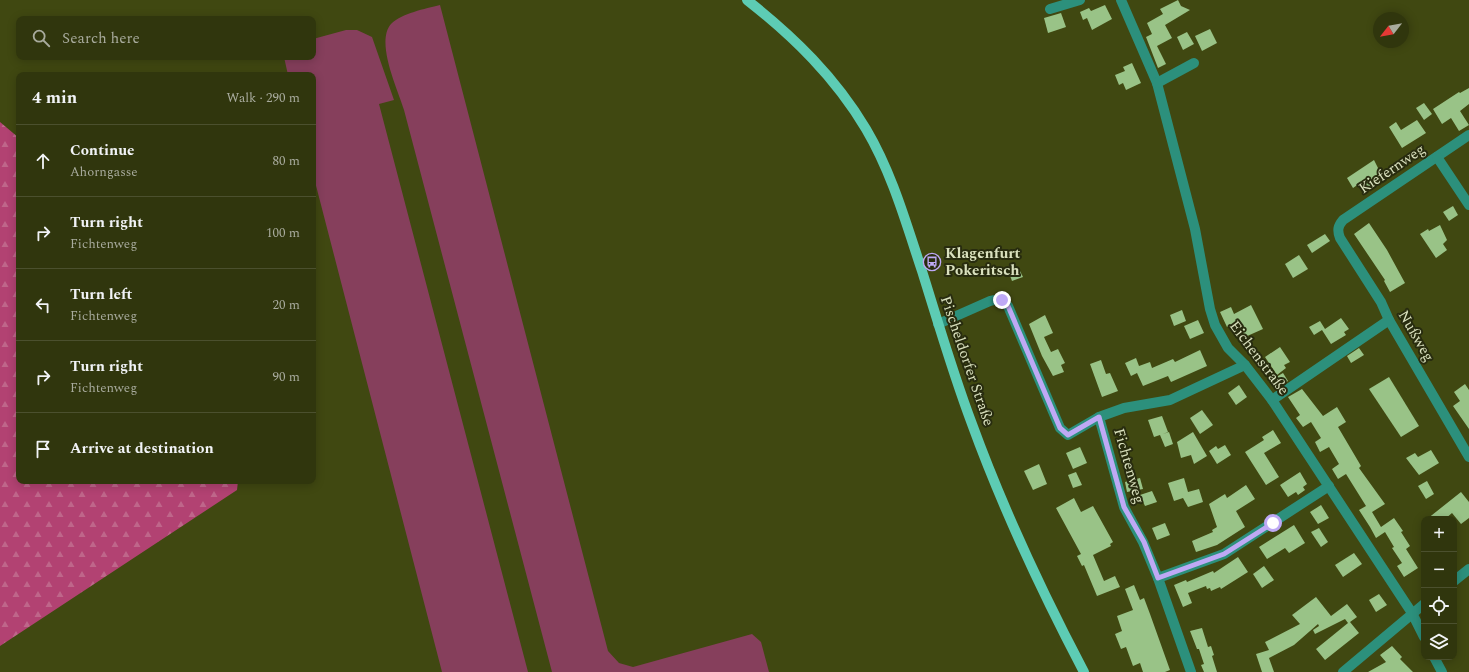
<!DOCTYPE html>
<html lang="en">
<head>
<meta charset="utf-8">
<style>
  body { margin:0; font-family:Spectral,serif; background:#3c411b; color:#f1f3f6 }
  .controls { position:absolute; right:12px; bottom:12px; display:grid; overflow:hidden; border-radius:8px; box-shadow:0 2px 10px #0003 }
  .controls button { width:36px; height:36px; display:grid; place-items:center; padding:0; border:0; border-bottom:1px solid #4b502e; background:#30360d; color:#f1f3f6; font:20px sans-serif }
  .compass { position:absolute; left:1373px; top:12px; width:36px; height:36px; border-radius:50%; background:#30360d; box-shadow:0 2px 10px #0003; rotate:239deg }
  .stop { position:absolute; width:12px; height:12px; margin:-9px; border:3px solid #bea9f5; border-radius:50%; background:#fff }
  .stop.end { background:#bea9f5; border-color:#fff; box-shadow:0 1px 4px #0008 }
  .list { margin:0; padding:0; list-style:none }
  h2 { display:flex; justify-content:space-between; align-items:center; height:52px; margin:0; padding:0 16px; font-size:17px }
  h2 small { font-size:13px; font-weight:400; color:#a8ab9d }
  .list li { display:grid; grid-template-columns:26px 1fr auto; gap:12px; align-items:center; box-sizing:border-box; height:72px; padding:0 16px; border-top:1px solid #4b502e }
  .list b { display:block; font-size:15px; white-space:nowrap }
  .list p { margin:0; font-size:13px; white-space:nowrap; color:#a8ab9d }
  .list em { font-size:13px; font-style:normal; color:#a8ab9d }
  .icon { flex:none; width:22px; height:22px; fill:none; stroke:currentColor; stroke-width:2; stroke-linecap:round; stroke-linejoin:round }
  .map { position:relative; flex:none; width:1469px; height:672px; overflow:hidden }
  .search { position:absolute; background:#30360d; box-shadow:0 2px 10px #0003; left:16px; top:16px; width:300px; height:44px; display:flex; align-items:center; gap:10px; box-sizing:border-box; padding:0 14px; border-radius:8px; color:#a8ab9d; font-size:15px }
  .panel { position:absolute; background:#30360d; box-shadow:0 2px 10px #0003; left:16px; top:72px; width:300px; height:412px; border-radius:8px }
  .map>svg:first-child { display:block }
  .grass { fill:#863f5c }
  .forest { fill:url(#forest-firs) }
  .building { fill:#99c387 }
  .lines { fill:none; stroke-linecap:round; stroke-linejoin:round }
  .minor { stroke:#2c907c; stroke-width:10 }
  .major { stroke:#5dccb4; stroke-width:10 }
  .route { stroke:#bea9f5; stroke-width:5 }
  .labels { text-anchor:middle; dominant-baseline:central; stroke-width:4; stroke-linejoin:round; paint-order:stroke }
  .street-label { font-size:15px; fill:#dae1be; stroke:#282c0f }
  .poi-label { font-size:15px; font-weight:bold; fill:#dae1be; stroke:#282c0f; text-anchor:start }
</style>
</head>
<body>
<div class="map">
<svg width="1469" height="672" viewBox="0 0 1469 672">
  <defs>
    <pattern id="forest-firs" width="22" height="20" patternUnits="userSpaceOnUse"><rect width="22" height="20" fill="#b24272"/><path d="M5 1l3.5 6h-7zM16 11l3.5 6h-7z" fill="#bf668a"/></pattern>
  </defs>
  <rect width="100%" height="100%" fill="#404811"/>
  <g class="grass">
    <path d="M440,5l168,646 11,12 14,4 119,-33 9,8 8,30h-217l-148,-562c-6,-20 -29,-68 -13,-86 11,-11 34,-15 49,-19z"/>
    <path d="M346,30h11l15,7 22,63 -15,4 149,568h-86l-129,-498v-99h-25l-4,-18h29v-18z"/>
  </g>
  <path class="forest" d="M0,122l19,16v343h219l-1,9 -237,156z"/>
  <g class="building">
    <path d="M1178,0l3,6 9,4 -25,15 7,13 -15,8 9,18 -8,4 -12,-31 6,-3 -5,-11 16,-9 -3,-5z"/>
    <path d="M1105,5l7,14 -20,11 -5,-12 -4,2 -3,-8 9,-4 2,3z"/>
    <path d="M1061,13l5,14 -18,6 -4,-15z"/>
    <path d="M1210,29l7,14 -15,8 -7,-15z"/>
    <path d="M1187,32l7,12 -11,6 -6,-13z"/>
    <path d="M1132,63l9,20 -15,7 -3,-7 -4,2 -4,-10 10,-4 -2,-4z"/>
    <path d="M1469,88v16l-9,7 9,14 -10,6 -8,-13 -9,6 -9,-15 26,-17 1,1z"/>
    <path d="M1424,103l8,11 -8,6 -8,-12z"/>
    <path d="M1417,120l9,13 -24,15 -13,-21 7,-5 5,8z"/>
    <path d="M1374,160l10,20 -15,10 -6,-9 -10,7 -6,-10z"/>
    <path d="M1453,206l5,9 -9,6 -6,-9z"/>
    <path d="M1369,223l18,27 18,33 -15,9 -6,-11 1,-1 -31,-46z"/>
    <path d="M1440,225l7,15 -4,4 4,6 -11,8 -16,-24 8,-5 1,2z"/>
    <path d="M1325,234l5,7 -18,12 -5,-8z"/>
    <path d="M1299,255l9,14 -15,9 -8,-14z"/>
    <path d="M1019,269l4,8 -11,4 -3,-8z"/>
    <path d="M1251,305l12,24 -18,8 -7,-15 -11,5 -7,-15 11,-5 3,7z"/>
    <path d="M1182,310l4,11 -12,5 -4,-11z"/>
    <path d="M1045,315l8,18 -9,4 7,15 7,-3 7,14 -4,2 3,7 -11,4 -11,-20 -13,-32z"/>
    <path d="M1341,318l8,11 -5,3 2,3 -15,9 -9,-14 -8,5 -5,-8 11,-6 5,8z"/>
    <path d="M1198,320l6,13 -14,6 -6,-13z"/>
    <path d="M1280,347l10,15 -6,3 2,3 -9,7 -12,-18z"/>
    <path d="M1359,348l5,7 -13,8 -4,-7z"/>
    <path d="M1200,350l7,16 -36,16 -3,-6 -25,10 -6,-13 -6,3 -6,-13 11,-5 3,8 11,-4 2,6 21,-9 2,3z"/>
    <path d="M1101,360l5,14 4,-1 8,18 -16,6 -12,-33z"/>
    <path d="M1283,373l5,8 -10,6 -5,-8z"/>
    <path d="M1389,377l30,49 -18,11 -32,-48z"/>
    <path d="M1465,384l4,6v39l-16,-23 7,-5 -6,-9z"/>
    <path d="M1239,385l8,12 -11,8 -8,-12z"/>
    <path d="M1302,389l21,27 14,-9 9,15 -8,5 23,39 -2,2 26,36 -13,8 9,15 13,-9 9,13 -2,1 9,14 -4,3 12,19 -14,9 -7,-11 5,-3 -10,-15 2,-1 -9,-15 -9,6 -6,-11 -11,-17 7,-4 -20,-32 -8,5 -6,-10 7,-5 -10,-17 -9,5 -5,-10 6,-4 -10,-16 -8,5 -7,-9 4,-3 -12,-18z"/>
    <path d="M1202,410l11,15 -13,9 -10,-16z"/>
    <path d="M1162,416l6,16 -5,2 6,-2 4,12 -8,3 -5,-12 -6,2 -6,-17z"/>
    <path d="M1273,430l8,13 -17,10 15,24 -13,8 -21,-33 19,-12 -2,-3z"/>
    <path d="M1193,432l14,24 -13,8 -3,-9 -10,3 -4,-16z"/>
    <path d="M1225,445l6,10 -14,9 -8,-13 7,-5 2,3z"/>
    <path d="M1080,447l7,16 -14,6 -7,-16z"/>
    <path d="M1431,450l8,13 -20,12 -13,-17 9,-5 3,4z"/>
    <path d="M1039,464l8,20 -14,6 -9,-19z"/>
    <path d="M1076,472l6,13 -9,3 -5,-13z"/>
    <path d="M1300,472l7,12 -4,3 2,3 -7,5 -2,-3 -8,5 -8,-12z"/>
    <path d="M1140,478l3,11 -16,3 -2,-10z"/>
    <path d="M1184,478l4,14 11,-3 4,13 -15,5 -5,-9 -9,3 -6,-18z"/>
    <path d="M1427,481l7,13 -8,5 -8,-13z"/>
    <path d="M1246,485l9,14 -19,12 9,16 -28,18 -21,7 -4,-11 21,-9 -1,-2 5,-3 -8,-23 16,-10 2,4z"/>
    <path d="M1152,491l5,11 -12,4 -5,-11z"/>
    <path d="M1461,492l8,10v16l-8,6 -9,-11 -7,6h-18z"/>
    <path d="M1074,498l7,14 12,-6 20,36 -3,2 1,2 -18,9 11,26 11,-5 5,11 -23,9 -13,-31 -2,1 -5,-10 4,-2 -25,-46z"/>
    <path d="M1321,505l8,13 -11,6 -8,-12z"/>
    <path d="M1165,523l5,12 -13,5 -5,-12z"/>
    <path d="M1294,525l11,18 -16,10 -4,-5 -18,11 -8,-12z"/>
    <path d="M1319,528l9,14 -7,5 -10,-15z"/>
    <path d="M1354,553l8,11 -19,13 -8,-12z"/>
    <path d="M1238,557l10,15 -27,17 -1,-2 -9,4 -1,-3 -3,1 -1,-3 -18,7 4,10 -9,4 -9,-22 12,-5 1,2 26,-11 1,2z"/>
    <path d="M1264,566l10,14 -12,8 -9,-14z"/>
    <path d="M1134,585l6,15 4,-2 6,16 20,56 -5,2h-22l-3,-9 -7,3 -7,-19 -5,2 -6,-15 7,-3 -5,-15 16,-6 -8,-21z"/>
    <path d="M1379,594l8,11 -11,7 -7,-12z"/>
    <path d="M1316,597l15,19 16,-12 10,13 -7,5 9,11 -34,27 -9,-11 32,-26 -3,-4 -30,15 -2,-4 6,-4 -1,-2 -24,21 -25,13 5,14h-12l-6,-18 13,-4 -4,-8 35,-18 -8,-9z"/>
    <path d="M1202,628l6,19 3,-1 3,9 -2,1 5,16h-13l-3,-7 3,-1 -5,-15h-2l-7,-18z"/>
    <path d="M1392,646l10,11 -2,2 13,13h-45l18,-10 -6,-7z"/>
  </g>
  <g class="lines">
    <g class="minor">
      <path d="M1121,0l36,83 38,146 15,80 5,16 13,23 17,17 27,35 140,213 12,24"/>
      <path d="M1050,9l30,-9"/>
      <path d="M1157,83l37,-20"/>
      <path d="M1469,135l-126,85c-5,6 -6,10 -3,18l41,64 8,18 80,137"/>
      <path d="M1437,157l32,48"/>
      <path d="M938,324l52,-23c9,-3 12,-1 18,5l52,122 8,7 31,-18 25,90 19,35 15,36 33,94"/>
      <path d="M1272,400l117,-80"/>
      <path d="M1099,417l25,-9 46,-8 75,-35"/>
      <path d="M1158,578l66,-24 105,-68"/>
      <path d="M1454,581l15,-12"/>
      <path d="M1434,657l8,15"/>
      <path d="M1343,672l81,-68"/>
    </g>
    <path class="major" d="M747,0c47,37 88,77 119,129 26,44 40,94 56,142 16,51 31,103 50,153 31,85 70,168 112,248"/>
  </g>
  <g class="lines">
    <path class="route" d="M1002,300l6,6 52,122 8,7 31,-18 25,90 20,35 14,36 66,-24 49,-31"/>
  </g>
  <defs>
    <symbol id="bus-ring" viewBox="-11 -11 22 22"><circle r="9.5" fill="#282c0f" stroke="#bea9f5" stroke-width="1.5"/><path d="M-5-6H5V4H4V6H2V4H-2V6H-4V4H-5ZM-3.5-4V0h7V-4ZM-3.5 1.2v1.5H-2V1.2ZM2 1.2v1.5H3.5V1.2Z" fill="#bea9f5"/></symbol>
  </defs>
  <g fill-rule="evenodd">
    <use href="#bus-ring" x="922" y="252" width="20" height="20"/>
  </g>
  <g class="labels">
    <g class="street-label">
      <text transform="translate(1392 169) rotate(-34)">Kiefernweg</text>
      <text transform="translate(1416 336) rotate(60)">Nußweg</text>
      <text transform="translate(1259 358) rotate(53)">Eichenstraße</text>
      <text transform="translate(967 361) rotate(71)">Pischeldorfer Straße</text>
      <text transform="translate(1129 466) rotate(74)">Fichtenweg</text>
    </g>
    <g class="poi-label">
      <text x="945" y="253">Klagenfurt<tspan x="945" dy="17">Pokeritsch</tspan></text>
    </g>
  </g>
</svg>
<div class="controls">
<button>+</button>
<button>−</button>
<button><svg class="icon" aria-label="locate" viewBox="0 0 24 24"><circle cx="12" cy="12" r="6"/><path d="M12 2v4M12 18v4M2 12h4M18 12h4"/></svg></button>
<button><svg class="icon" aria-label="layers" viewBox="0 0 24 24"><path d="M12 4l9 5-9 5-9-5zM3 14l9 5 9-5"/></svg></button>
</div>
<svg class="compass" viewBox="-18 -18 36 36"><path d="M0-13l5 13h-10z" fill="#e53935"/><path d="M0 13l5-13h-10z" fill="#a8ab9d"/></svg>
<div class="stop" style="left:1273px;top:523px"></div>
<div class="stop end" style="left:1002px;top:300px"></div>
<div class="search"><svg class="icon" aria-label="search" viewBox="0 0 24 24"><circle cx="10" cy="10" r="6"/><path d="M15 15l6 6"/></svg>Search here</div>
<section class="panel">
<h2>4 min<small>Walk · 290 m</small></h2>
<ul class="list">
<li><svg class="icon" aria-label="ahead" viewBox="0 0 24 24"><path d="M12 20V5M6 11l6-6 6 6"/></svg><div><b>Continue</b><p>Ahorngasse</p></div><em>80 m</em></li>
<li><svg class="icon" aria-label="right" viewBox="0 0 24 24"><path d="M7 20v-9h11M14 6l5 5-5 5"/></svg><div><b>Turn right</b><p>Fichtenweg</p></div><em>100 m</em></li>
<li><svg class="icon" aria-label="left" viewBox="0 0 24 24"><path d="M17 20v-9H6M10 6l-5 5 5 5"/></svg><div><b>Turn left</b><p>Fichtenweg</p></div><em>20 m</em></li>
<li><svg class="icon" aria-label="right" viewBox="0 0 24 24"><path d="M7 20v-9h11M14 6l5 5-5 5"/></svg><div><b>Turn right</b><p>Fichtenweg</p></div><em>90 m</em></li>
<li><svg class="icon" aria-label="arrive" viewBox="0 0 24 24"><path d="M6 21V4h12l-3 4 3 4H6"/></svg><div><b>Arrive at destination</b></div></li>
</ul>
</section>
</div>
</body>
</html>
